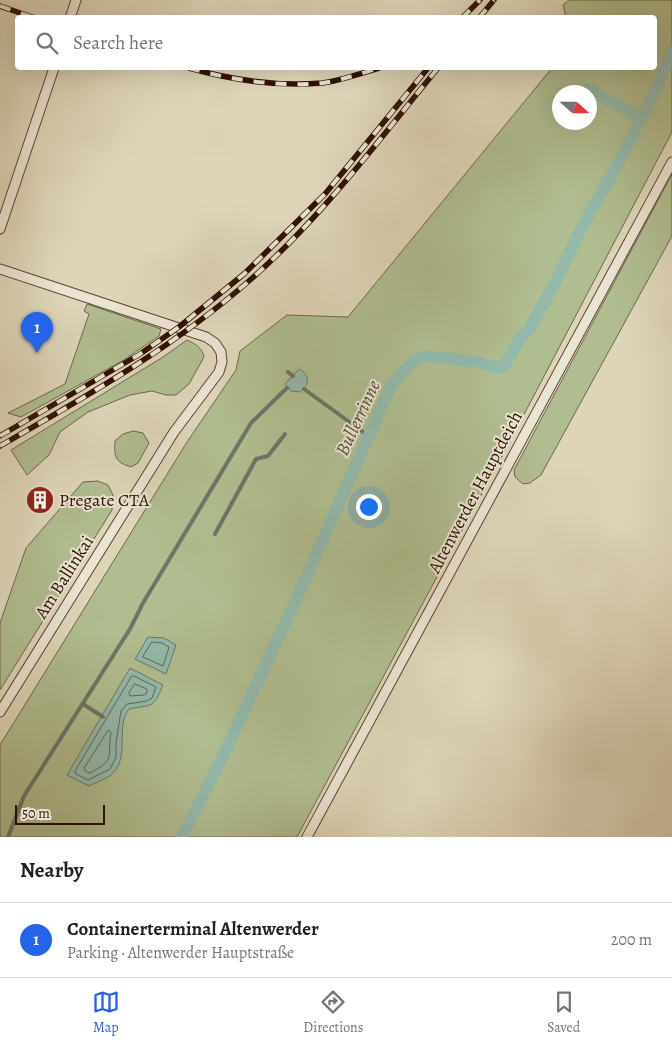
<!DOCTYPE html>
<html lang="en">
<head>
<meta charset="utf-8">
<style>
  body { margin:0; font-family:Alegreya,serif; background:#f2f2f2; color:#202124 }
  .compass { position:absolute; left:552px; top:85px; width:45px; height:45px; border-radius:50%; background:#fff; box-shadow:0 5px 20px #0002; rotate:111deg }
  .scale { position:absolute; left:15px; bottom:12px; width:90px; box-sizing:border-box; padding-left:5px; border:2px solid #301104; border-top:0; font-size:14px; line-height:18px; white-space:nowrap; color:#301104; -webkit-text-stroke:4px #eae4d2; paint-order:stroke }
  .you { position:absolute; left:368px; top:506px; width:18px; height:18px; margin:-12px; border:4px solid #fff; border-radius:50%; background:#1a73e8; box-shadow:0 0 0 8px #1a73e833 }
  .badge { display:grid; place-items:center; width:32px; height:32px; border-radius:50%; background:#2563eb; color:#fff; font-size:16px; font-weight:700 }
  .pin { position:absolute; translate:-50% -41px; filter:drop-shadow(0 1px 2px #0008) }
  .pin::after { content:''; position:absolute; top:26px; width:18px; height:15px; background:inherit; clip-path:polygon(0 0,100% 0,50% 100%) }
  .list { margin:0; padding:0; list-style:none }
  h2 { display:flex; justify-content:space-between; align-items:center; height:65px; margin:0; padding:0 20px; font-size:21px }
  h2 small { font-size:16px; font-weight:400; color:#757577 }
  .list li { display:grid; grid-template-columns:32px 1fr auto; gap:15px; align-items:center; box-sizing:border-box; height:75px; padding:0 20px; border-top:1px solid #e0e0e0 }
  .list b { display:block; font-size:19px; white-space:nowrap }
  .list p { margin:0; font-size:16px; white-space:nowrap; color:#757577 }
  .list em { font-size:16px; font-style:normal; color:#757577 }
  .icon { flex:none; width:28px; height:28px; fill:none; stroke:currentColor; stroke-width:2; stroke-linecap:round; stroke-linejoin:round }
  .map { position:relative; flex:none; width:672px; height:837px; overflow:hidden }
  .search { position:absolute; background:#fff; box-shadow:0 5px 20px #0002; left:15px; right:15px; top:15px; height:55px; display:flex; align-items:center; gap:12px; box-sizing:border-box; padding:0 18px; border-radius:5px; color:#757577; font-size:19px }
  .sheet { height:140px; background:#fff }
  nav { display:flex; justify-content:space-around; align-items:center; box-sizing:border-box; height:70px; border-top:1px solid #e0e0e0; background:#fff; font-size:14px; color:#757577 }
  nav a { display:grid; justify-items:center; gap:2px }
  nav .on { color:#2563eb }
  .map>svg:first-child { display:block }
  .green { fill:#b0bd90; stroke:#70674a; fill-rule:evenodd }
  .water { fill:#94b9ab; stroke:#6c7668 }
  .lines { fill:none; stroke-linecap:round; stroke-linejoin:round }
  .shore { stroke:#626558; stroke-width:1 }
  .stream { stroke:#6c7668; stroke-width:4 }
  .canal { stroke:#94b9ab; stroke-width:12 }
  .minor-casing { stroke:#5c4231; stroke-width:11 }
  .minor { stroke:#eae4d2; stroke-width:9 }
  .rail-casing { stroke:#301104; stroke-width:5.5 }
  .rail { stroke:#eae4d2; stroke-width:4; stroke-dasharray:11; stroke-linecap:butt }
  .labels { text-anchor:middle; dominant-baseline:central; stroke-width:4; stroke-linejoin:round; paint-order:stroke }
  .street-label { font-size:18px; fill:#301104; stroke:#eae4d2 }
  .poi-label { font-size:18px; fill:#301104; stroke:#eae4d2; text-anchor:start }
  .water-label { font-size:19px; font-style:italic; fill:#534c3e; stroke:#eae4d2 }
</style>
</head>
<body>
<div class="map">
<svg width="672" height="837" viewBox="0 0 672 837">
  <rect width="100%" height="100%" fill="#ded5b9"/>
  <filter id="stains"><feTurbulence type="fractalNoise" baseFrequency=".004" numOctaves="4"/><feColorMatrix values="0 0 0 0 .2 0 0 0 0 .09 0 0 0 0 .02 0 0 0 .5 -.17"/></filter>
  <radialGradient id="worn" r=".72"><stop offset=".6" stop-color="#630" stop-opacity="0"/><stop offset="1" stop-color="#630" stop-opacity=".3"/></radialGradient>
  <g class="green">
    <path d="M569,0h103v132l-164,313 -211,392h-297v-92l187,-303 49,-72 4,-19 47,-36 61,2 204,-249h102v-50l-88,-1 -3,-12zM560,92h30v30h-30z"/>
    <path d="M672,174v62l-131,239 -11,8 -7,1 -8,-7 -1,-7z"/>
    <path d="M87,304l74,25 -2,7 -37,25 -101,56 -13,-4 57,-29 24,-70 -5,-3z"/>
    <path d="M187,340c8,4 15,7 17,17l-15,27 -13,11h-10l-14,-4 -22,4 -42,17 -28,20 -11,23 -22,20 -16,-25 152,-93z"/>
    <path d="M133,431l10,2 6,10 -11,20 -7,4c-16,-5 -17,-10 -16,-26l8,-7z"/>
    <path d="M98,481l10,4 5,10 -1,15 -112,180v-67l26,-75 57,-66z"/>
  </g>
  <g class="water">
    <path d="M299,369c11,6 11,16 1,23l-9,-1 -6,-7z"/>
    <path d="M148,637l16,1 12,7 -10,29 -31,-15z"/>
    <path d="M130,668l33,17c-10,24 -10,19 -34,24 -14,17 1,47 -16,64 -5,6 -17,9 -24,13l-22,-11z"/>
  </g>
  <g class="lines">
    <g class="shore">
      <path d="M152,642l10,1 7,4 -6,19 -20,-9z"/>
      <path d="M134,676l22,11 -4,11 -5,3 -20,3 -6,7 -5,32v14l-6,12 -22,11 -12,-6 -1,-3 56,-94z"/>
      <path d="M135,684l12,5v4l-3,2 -14,1 -1,-3z"/>
      <path d="M109,730l2,3c-4,25 5,26 -21,40l-5,-2 -1,-3 23,-36z"/>
    </g>
    <g class="stream">
      <path d="M288,372l5,4"/>
      <path d="M304,389l66,48"/>
      <path d="M215,534l41,-75 12,-3 17,-22"/>
      <path d="M83,704l20,13"/>
      <path d="M8,837l16,-41 106,-167 13,-26 108,-180 36,-35"/>
    </g>
    <g class="canal">
      <path d="M588,89l53,29"/>
      <path d="M182,837l43,-85 71,-152 95,-214 21,-24 11,-6 55,6 20,6 6,-2 17,-29 8,-7 28,-51 23,-48 46,-82 31,-62 15,-36"/>
    </g>
    <defs>
      <g id="minor">
        <path d="M70,18l6,-18"/>
        <path d="M0,229l54,-161"/>
        <path d="M0,269l206,68 9,6 6,9 1,10 -3,10 -45,60 -174,280"/>
        <path d="M307,837l365,-675"/>
      </g>
    </defs>
    <use href="#minor" class="minor-casing"/>
    <use href="#minor" class="minor"/>
    <defs>
      <g id="rail">
        <path d="M0,6l35,12"/>
        <path d="M462,18l18,-18"/>
        <path d="M479,18l15,-18"/>
        <path d="M189,68c43,12 88,19 133,15 17,-2 40,-10 57,-15"/>
        <path d="M0,436l140,-82 39,-27 65,-53 81,-80 103,-126"/>
        <path d="M0,446c87,-50 174,-99 250,-166 71,-62 128,-139 188,-212"/>
      </g>
    </defs>
    <use href="#rail" class="rail-casing"/>
    <use href="#rail" class="rail"/>
  </g>
  <defs>
    <symbol id="building-disc" viewBox="-11 -11 22 22"><circle r="9.5" fill="#8f2418" stroke="#eae4d2"/><path d="M-4-6H4V6H1V3H-1V6H-4ZM-2.5-4.3h1.7v1.8h-1.7ZM.8-4.3h1.7v1.8H.8ZM-2.5-1h1.7V.8h-1.7ZM.8-1h1.7V.8H.8Z" fill="#fff"/></symbol>
  </defs>
  <g fill-rule="evenodd">
    <use href="#building-disc" x="24" y="484" width="32" height="32"/>
  </g>
  <g class="labels">
    <g class="street-label">
      <text transform="translate(475 492) rotate(-62)">Altenwerder Hauptdeich</text>
      <text transform="translate(64 577) rotate(-58)">Am Ballinkai</text>
    </g>
    <g class="poi-label">
      <text x="59" y="500">Pregate CTA</text>
    </g>
    <g class="water-label">
      <text transform="translate(358 418) rotate(-65)">Bullerrinne</text>
    </g>
  </g>
  <rect width="100%" height="100%" filter="url(#stains)"/>
  <rect width="100%" height="100%" fill="url(#worn)"/>
</svg>
<svg class="compass" viewBox="-18 -18 36 36"><path d="M0-13l5 13h-10z" fill="#e53935"/><path d="M0 13l5-13h-10z" fill="#757577"/></svg>
<div class="scale">50 m</div>
<div class="you"></div>
<div class="pin badge" style="left:37px;top:353px">1</div>
<div class="search"><svg class="icon" aria-label="search" viewBox="0 0 24 24"><circle cx="10" cy="10" r="6"/><path d="M15 15l6 6"/></svg>Search here</div>
</div>
<section class="sheet">
<h2>Nearby<small></small></h2>
<ul class="list">
<li><span class="badge">1</span><div><b>Containerterminal Altenwerder</b><p>Parking · Altenwerder Hauptstraße</p></div><em>200 m</em></li>
</ul>
</section>
<nav>
<a class="on"><svg class="icon" aria-label="map" viewBox="0 0 24 24"><path d="M3 6l6-2 6 2 6-2v14l-6 2-6-2-6 2zM9 4v14M15 6v14"/></svg>Map</a>
<a><svg class="icon" aria-label="directions" viewBox="0 0 24 24"><path d="M12 3l9 9-9 9-9-9zM9 14v-3h6M13 9l2 2-2 2"/></svg>Directions</a>
<a><svg class="icon" aria-label="saved" viewBox="0 0 24 24"><path d="M7 4h10v16l-5-4-5 4z"/></svg>Saved</a>
</nav>
</body>
</html>
